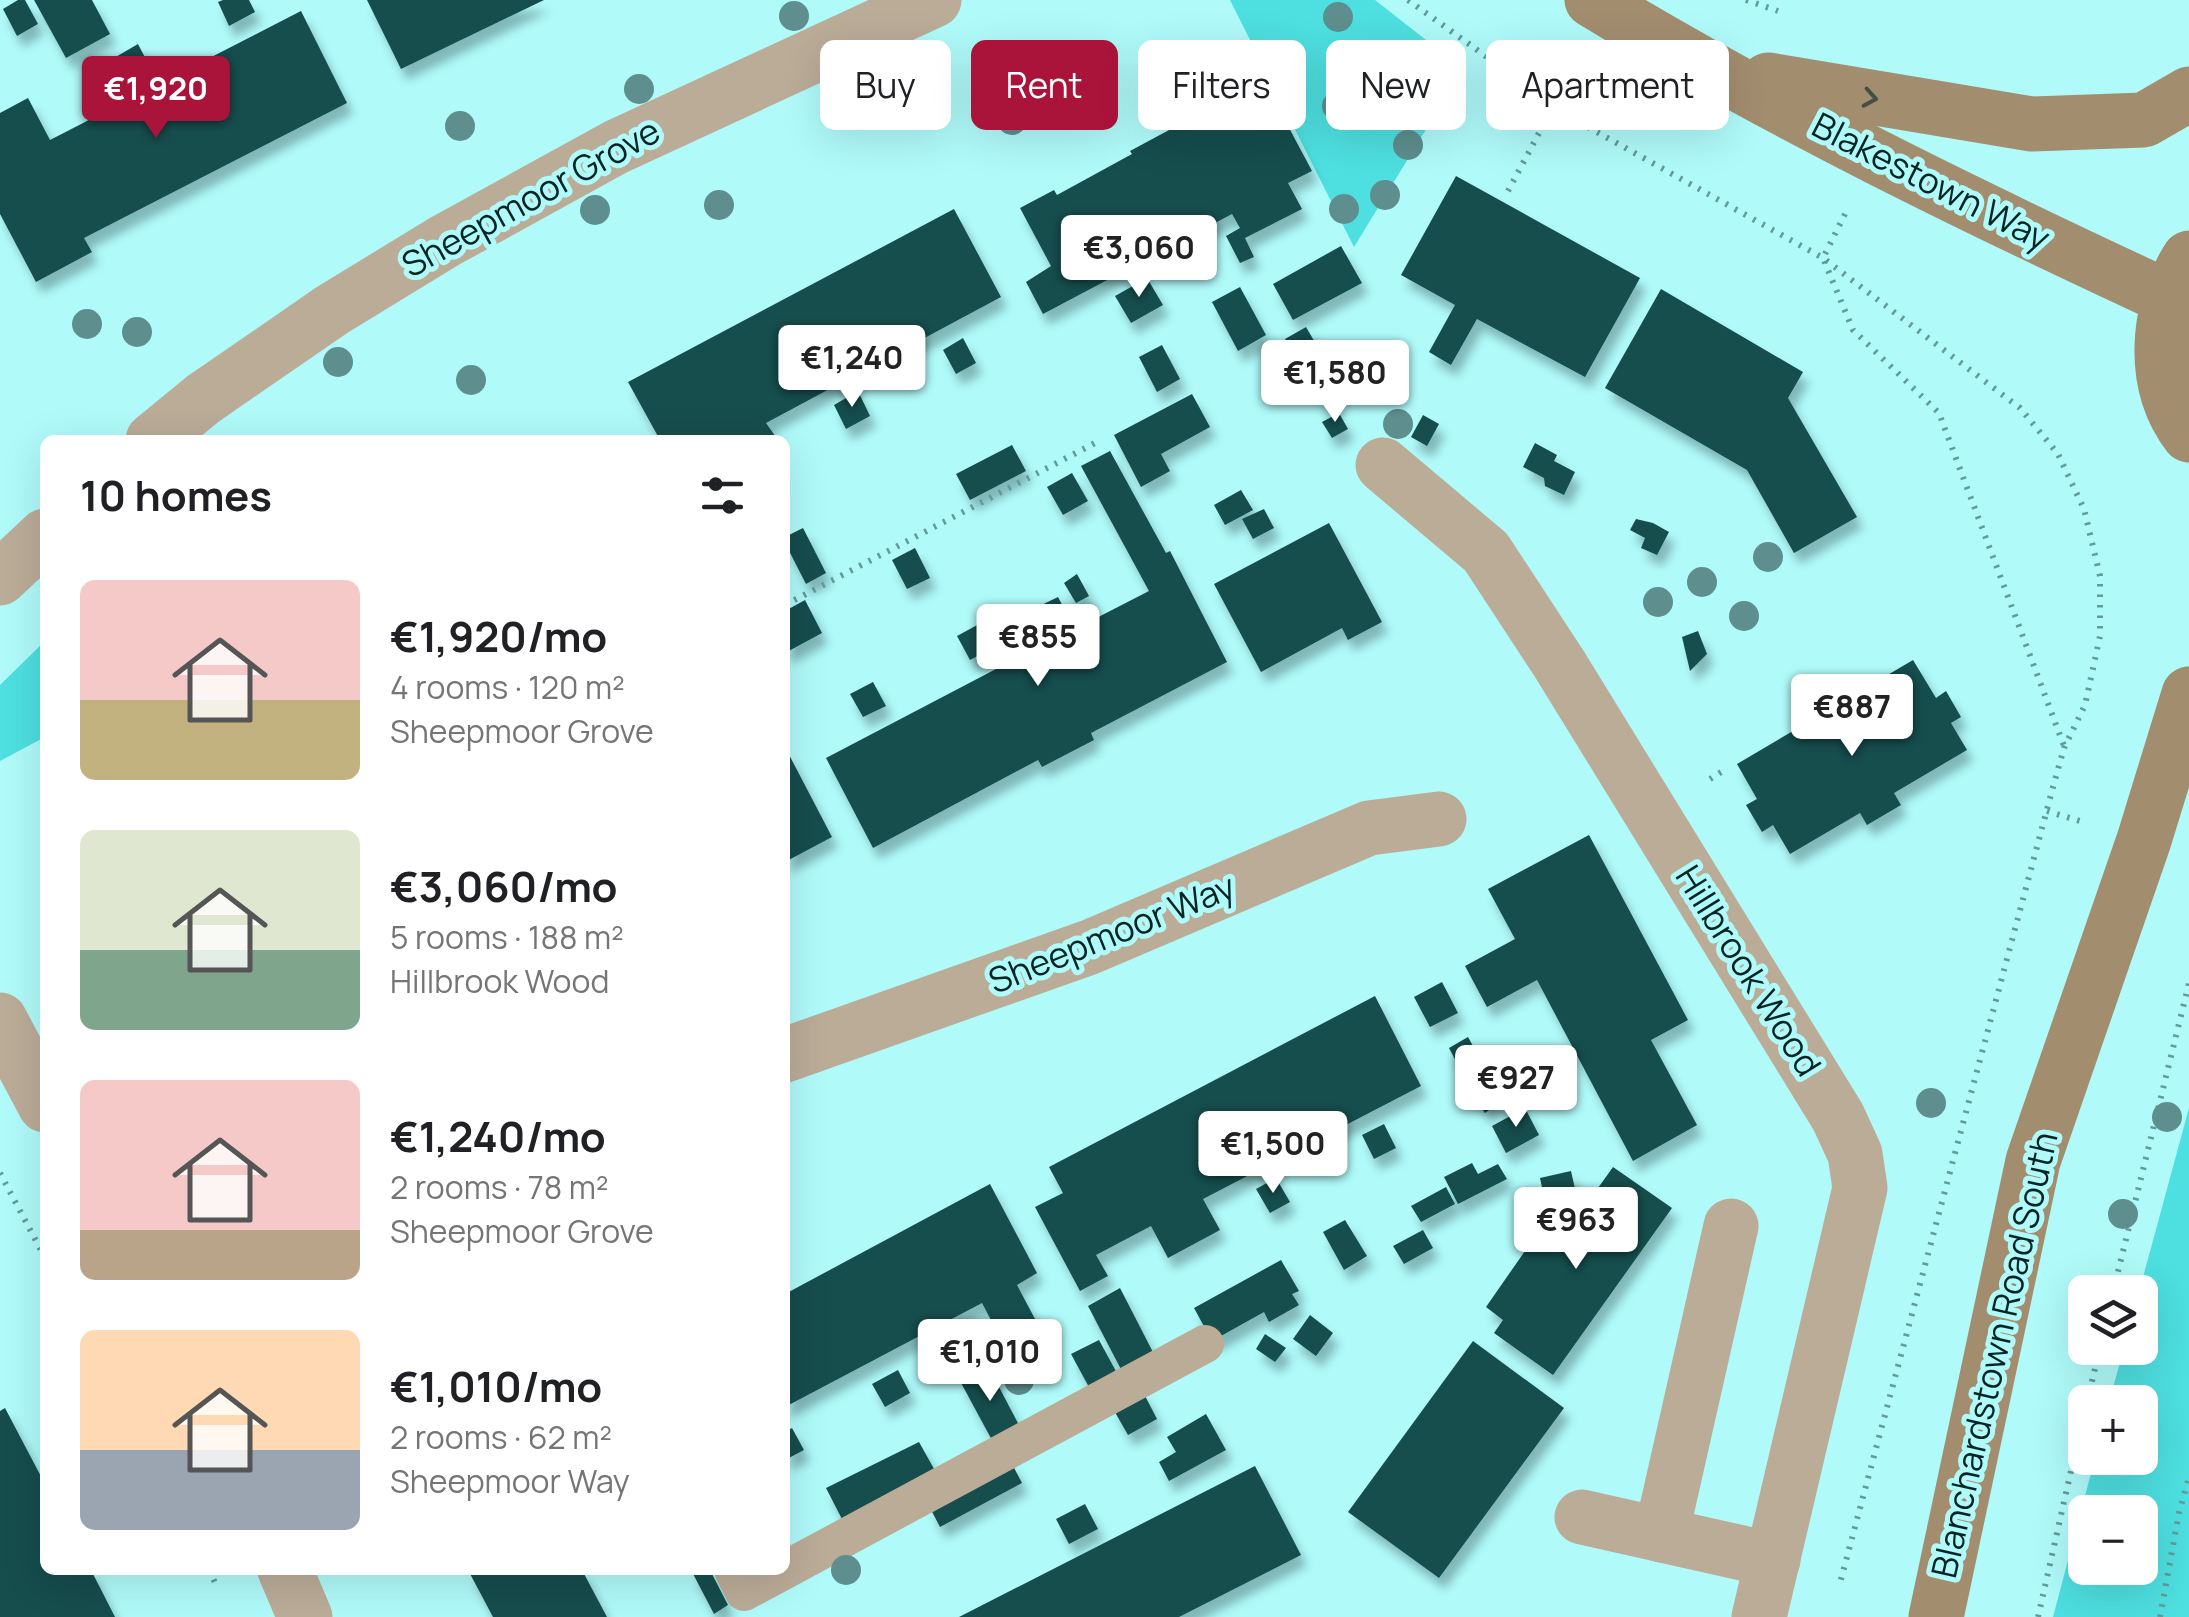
<!DOCTYPE html>
<html lang="en">
<head>
<meta charset="utf-8">
<style>
	:root { --surface:#fff; --page:#f2f2f2; --text:#202124; --muted:#757577; --accent:#aa143a }
	body { margin:0; font-family:Manrope,sans-serif; background:var(--page); color:var(--text); height:100vh; display:flex; flex-direction:column; font-size:38px; white-space:nowrap }
	* { box-sizing:border-box; margin:0 }
	p { font-size:32px; color:var(--muted) }
	.icon { flex:none; width:55px; height:55px; fill:none; stroke:currentColor; stroke-width:2; stroke-linecap:round; stroke-linejoin:round }
	.map { position:relative; flex:1; overflow:hidden }
	.details { position:absolute; left:40px; top:435px; width:750px; height:1140px; display:flex; flex-direction:column; background:var(--surface); border-radius:15px; box-shadow:0 10px 40px #0002 }
	.details>* { flex:none }
	.hud { position:absolute; left:820px; top:40px; width:950px; height:90px; display:flex; gap:20px }
	.tools { position:absolute; left:2068px; top:1275px; display:grid; gap:20px }
	.tools a { display:grid; place-items:center; width:90px; height:90px; border-radius:15px; background:var(--surface); box-shadow:0 10px 40px #0002; font-size:50px }
	.price { position:absolute; translate:-50% -85px; padding:0 22px; border-radius:10px; background:#fff; color:#222; font-size:32px; line-height:65px; filter:drop-shadow(0 2px 5px #0008) }
	.price::after { content:''; position:absolute; left:50%; top:60px; width:30px; height:22px; margin-left:-15px; background:inherit; clip-path:polygon(0 0,100% 0,50% 100%) }
	.price.on { background:var(--accent); color:#fff }
	ul { padding:0; list-style:none }
	li { display:flex; align-items:center; gap:30px; height:250px; padding:0 40px }
	li span { display:grid; place-items:center; flex:none; width:280px; height:200px; border-radius:15px; color:#555 }
	li>.icon { margin-inline-start:auto }
	span .icon { width:120px; height:120px; fill:#fffc; stroke-width:1 }
	li b { font-size:42px }
	h2 { display:flex; justify-content:space-between; align-items:center; height:120px; padding:0 40px; font-size:42px }
	.pill { padding:0 35px; border-radius:15px; background:var(--surface); box-shadow:0 10px 40px #0002; font-size:35px; line-height:90px }
	.pill.on { background:var(--accent); color:#fff }
	.map>svg:first-child { display:block }
	.green { fill:#4edfe0; fill-rule:evenodd }
	.building { fill:#134e4e; filter:url(#shadow) }
	.lines { fill:none; stroke-linecap:round; stroke-linejoin:round }
	.path { stroke:#639a9a; stroke-width:6; stroke-dasharray:2.5 8; stroke-linecap:butt }
	.lane { stroke:#bbac98; stroke-width:38 }
	.street { stroke:#bbac98; stroke-width:55 }
	.secondary { stroke:#a38d6f; stroke-width:55 }
	.tree { fill:#5e8e8e }
	.oneway { stroke:#444f43 }
	.labels { text-anchor:middle; stroke-width:10; stroke-linejoin:round; paint-order:stroke }
	.street-label { font-size:35px; fill:#052525; stroke:#b0fafa }
</style>
</head>
<body>
<div class="map">
<svg width="2189" height="1617" viewBox="0 0 2189 1617">
	<defs>
		<filter id="shadow"><feDropShadow dx="6" dy="11" stdDeviation="5" flood-color="#0004"/></filter>
	</defs>
	<rect width="100%" height="100%" fill="#b0fafa"/>
	<g class="green">
		<polygon points="1230,0 1375,0 1463,69 1354,247"/>
		<polygon points="45,641 45,737 0,761 0,685"/>
		<path d="M2189 1108V1617H2053L2095 1458H2140V1402H2109L2124 1348H2140L2139 1292ZM2085 1512H2140V1568H2085Z"/>
	</g>
	<g class="building">
		<polygon points="18,0 25,0 38,24 17,36 3,9"/>
		<polygon points="34,0 92,0 110,34 66,58"/>
		<polygon points="223,0 249,0 255,12 229,26 218,2"/>
		<polygon points="367,0 544,0 401,69"/>
		<polygon points="301,11 347,103 84,238 92,252 36,282 0,214 0,113 28,98 50,140"/>
		<polygon points="138,44 151,69 127,83 114,58"/>
		<polygon points="1236,84 1249,108 1272,96 1312,171 1288,183 1302,209 1245,238 1254,257 1240,263 1226,236 1240,228 1232,214 1043,314 1026,282 1051,266 1020,208 1054,190 1057,195 1132,154 1130,151 1184,122 1180,114"/>
		<polygon points="1456,176 1640,278 1585,377 1477,319 1451,365 1429,352 1455,305 1401,275"/>
		<polygon points="954,209 1001,297 766,423 778,440 660,440 628,382"/>
		<polygon points="1341,246 1362,283 1293,320 1273,284"/>
		<polygon points="1147,278 1163,305 1131,323 1115,296"/>
		<polygon points="1240,287 1266,335 1238,351 1212,302"/>
		<polygon points="1661,289 1803,372 1788,398 1857,517 1794,553 1747,470 1605,388"/>
		<polygon points="1306,327 1334,375 1313,388 1285,339"/>
		<polygon points="963,338 976,363 956,374 943,350"/>
		<polygon points="1162,345 1180,379 1157,392 1139,357"/>
		<polygon points="858,391 870,416 846,429 834,405"/>
		<polygon points="1192,394 1210,427 1161,454 1170,471 1141,487 1114,435"/>
		<polygon points="1339,413 1348,429 1332,438 1322,422"/>
		<polygon points="1423,415 1439,424 1427,446 1411,437"/>
		<polygon points="1535,443 1557,455 1554,461 1575,472 1564,495 1545,486 1544,478 1523,467"/>
		<polygon points="1012,445 1026,471 970,500 956,474"/>
		<polygon points="1110,451 1166,553 1170,551 1227,662 1091,733 1094,740 1042,767 1038,760 873,848 826,758 1044,644 1027,612 1058,597 1075,629 1149,591 1081,466"/>
		<polygon points="1072,473 1088,501 1063,515 1047,487"/>
		<polygon points="1241,490 1253,510 1225,525 1214,505"/>
		<polygon points="1264,509 1274,528 1253,539 1242,519"/>
		<polygon points="1636,519 1653,523 1669,532 1657,555 1641,548 1645,538 1630,530"/>
		<polygon points="1329,523 1382,622 1348,640 1342,628 1261,672 1214,584"/>
		<polygon points="803,528 826,573 806,584 785,543 785,537"/>
		<polygon points="915,548 930,578 907,589 892,560"/>
		<polygon points="1077,574 1089,596 1076,603 1064,583"/>
		<polygon points="805,600 822,633 785,653 785,611"/>
		<polygon points="981,623 994,647 970,660 957,636"/>
		<polygon points="1698,631 1707,654 1690,671 1682,637"/>
		<polygon points="1913,660 1936,698 1946,691 1961,717 1951,723 1967,750 1894,793 1901,805 1867,825 1860,813 1790,854 1773,825 1762,832 1746,805 1757,799 1737,764"/>
		<polygon points="873,682 886,706 863,717 850,694"/>
		<polygon points="785,747 832,837 785,862"/>
		<polygon points="1589,835 1688,1020 1651,1040 1697,1125 1633,1161 1537,980 1487,1007 1465,966 1515,939 1488,889"/>
		<polygon points="1442,982 1458,1013 1430,1027 1414,997"/>
		<polygon points="1375,996 1421,1086 1203,1199 1220,1230 1168,1258 1151,1226 1096,1255 1108,1276 1080,1291 1035,1207 1063,1193 1049,1167"/>
		<polygon points="1468,1037 1478,1055 1459,1067 1449,1048"/>
		<polygon points="1486,1077 1502,1101 1485,1113 1468,1089"/>
		<polygon points="1525,1108 1539,1135 1506,1153 1492,1126"/>
		<polygon points="1384,1124 1396,1148 1374,1159 1362,1135"/>
		<polygon points="1472,1163 1478,1174 1498,1164 1507,1179 1458,1204 1444,1177"/>
		<polygon points="1613,1167 1672,1208 1553,1375 1494,1333 1503,1320 1486,1307 1534,1238 1553,1251"/>
		<polygon points="1571,1171 1576,1193 1545,1201 1540,1178"/>
		<polygon points="1276,1178 1290,1202 1270,1213 1256,1189"/>
		<polygon points="990,1184 1037,1273 1017,1285 1035,1319 1034,1337 1017,1346 1001,1339 982,1303 785,1407 785,1294"/>
		<polygon points="1446,1187 1455,1204 1421,1222 1411,1206"/>
		<polygon points="1345,1220 1367,1256 1344,1270 1323,1232"/>
		<polygon points="1423,1230 1433,1248 1404,1264 1393,1246"/>
		<polygon points="1281,1260 1299,1291 1292,1294 1299,1305 1269,1322 1264,1312 1212,1341 1194,1308"/>
		<polygon points="1120,1288 1157,1360 1125,1377 1088,1306"/>
		<polygon points="1310,1315 1333,1333 1316,1356 1293,1339"/>
		<polygon points="1265,1334 1286,1348 1275,1362 1256,1349"/>
		<polygon points="1099,1340 1118,1375 1090,1389 1071,1354"/>
		<polygon points="1473,1341 1564,1408 1439,1578 1348,1512"/>
		<polygon points="988,1366 1020,1427 993,1442 960,1381"/>
		<polygon points="898,1370 910,1393 885,1407 872,1384"/>
		<polygon points="1142,1390 1157,1419 1128,1435 1112,1407"/>
		<polygon points="5,1408 45,1484 45,1570 91,1570 115,1617 0,1617 0,1411"/>
		<polygon points="1206,1414 1226,1450 1169,1481 1159,1462 1176,1452 1167,1437"/>
		<polygon points="792,1428 804,1450 785,1460 785,1432"/>
		<polygon points="919,1442 938,1476 845,1525 826,1488"/>
		<polygon points="1011,1462 1022,1483 940,1527 929,1506"/>
		<polygon points="1255,1466 1301,1555 1179,1617 959,1617"/>
		<polygon points="1085,1504 1098,1529 1069,1544 1056,1519"/>
		<polygon points="468,1570 582,1570 607,1617 493,1617"/>
		<polygon points="691,1570 710,1570 728,1605 714,1614"/>
	</g>
	<g class="lines">
		<g class="path">
			<polyline points="1408,0 1570,117 1823,258 2020,408 2058,454 2084,509 2100,576 2100,636 2085,705 2064,748 2053,787 1840,1583"/>
			<polyline points="1746,0 1778,11"/>
			<polyline points="1508,191 1554,105"/>
			<polyline points="1845,214 1823,258 1853,330 1939,413 2064,746"/>
			<polyline points="785,605 1095,443"/>
			<polyline points="1710,779 1726,769"/>
			<polyline points="2047,811 2083,822"/>
			<polyline points="0,1173 45,1258"/>
			<polyline points="2113,1292 2189,983"/>
			<polyline points="2087,1402 2100,1348"/>
			<polyline points="209,1570 217,1587"/>
			<polyline points="2038,1617 2085,1409"/>
			<polyline points="2160,1617 2179,1513 2189,1477"/>
		</g>
		<polyline class="lane" points="733,1570 744,1592 1205,1344"/>
		<g class="street">
			<polyline points="153,440 203,399 332,310 445,241 616,147 934,0"/>
			<polyline points="1383,465 1486,552 1560,665 1838,1117 1855,1154 1860,1188 1759,1617"/>
			<polyline points="0,578 45,536"/>
			<polyline points="0,1020 45,1105"/>
			<polyline points="785,1055 1090,947 1369,828 1439,819"/>
			<polyline points="1582,1517 1773,1560"/>
			<polyline points="1661,1535 1731,1226"/>
			<polyline points="285,1570 305,1617"/>
		</g>
		<g class="secondary">
			<path d="M1592 0C1777 112 1973 207 2169 298"/>
			<polyline points="1768,80 2032,124 2144,120 2189,94"/>
			<path d="M2189 258C2156 310 2150 384 2189 435"/>
			<polyline points="1936,1617 2033,1161 2144,840 2189,694"/>
		</g>
	</g>
	<g class="tree">
		<circle cx="794" cy="16" r="15"/>
		<circle cx="1338" cy="17" r="15"/>
		<circle cx="639" cy="89" r="15"/>
		<circle cx="1337" cy="106" r="15"/>
		<circle cx="1012" cy="120" r="15"/>
		<circle cx="460" cy="126" r="15"/>
		<circle cx="1408" cy="145" r="15"/>
		<circle cx="1385" cy="195" r="15"/>
		<circle cx="719" cy="205" r="15"/>
		<circle cx="1344" cy="209" r="15"/>
		<circle cx="595" cy="210" r="15"/>
		<circle cx="87" cy="324" r="15"/>
		<circle cx="137" cy="332" r="15"/>
		<circle cx="338" cy="362" r="15"/>
		<circle cx="471" cy="380" r="15"/>
		<circle cx="1398" cy="424" r="15"/>
		<circle cx="1768" cy="557" r="15"/>
		<circle cx="1702" cy="582" r="15"/>
		<circle cx="1658" cy="602" r="15"/>
		<circle cx="1744" cy="616" r="15"/>
		<circle cx="1523" cy="1067" r="15"/>
		<circle cx="1931" cy="1103" r="15"/>
		<circle cx="2167" cy="1117" r="15"/>
		<circle cx="2123" cy="1214" r="15"/>
		<circle cx="1019" cy="1380" r="15"/>
		<circle cx="846" cy="1570" r="15"/>
	</g>
	<defs><path id="oneway-chevron" d="M-2-3.5L2.5 0L-2 3.5" fill="none" stroke-width="1.6" stroke-linecap="round" stroke-linejoin="round" transform="scale(2.5)"/></defs>
	<use class="oneway" href="#oneway-chevron" transform="translate(1870 98) rotate(10)"/>
	<g class="labels">
		<g class="street-label">
			<text transform="translate(1931 182) rotate(27)" y="12">Blakestown Way</text>
			<text transform="translate(531 198) rotate(-29)" y="12">Sheepmoor Grove</text>
			<text transform="translate(1112 934) rotate(-22)" y="12">Sheepmoor Way</text>
			<text transform="translate(1748 971) rotate(58)" y="12">Hillbrook Wood</text>
			<text transform="translate(1995 1355) rotate(-77)" y="12">Blanchardstown Road South</text>
		</g>
	</g>
</svg>
<div class="tools">
<a><svg class="icon" aria-label="layers" viewBox="0 0 24 24"><path d="M12 4l9 5-9 5-9-5zM3 14l9 5 9-5"/></svg></a>
<a>+</a>
<a>−</a>
</div>
<b class="price on" style="left:156px;top:141px">€1,920</b>
<b class="price" style="left:1139px;top:300px">€3,060</b>
<b class="price" style="left:852px;top:410px">€1,240</b>
<b class="price" style="left:1335px;top:425px">€1,580</b>
<b class="price" style="left:1038px;top:689px">€855</b>
<b class="price" style="left:1852px;top:759px">€887</b>
<b class="price" style="left:1516px;top:1130px">€927</b>
<b class="price" style="left:1273px;top:1196px">€1,500</b>
<b class="price" style="left:1576px;top:1272px">€963</b>
<b class="price" style="left:990px;top:1404px">€1,010</b>
<div class="hud">
<a class="pill">Buy</a>
<a class="pill on">Rent</a>
<a class="pill">Filters</a>
<a class="pill">New</a>
<a class="pill">Apartment</a>
</div>
<section class="details">
<h2>10 homes<svg class="icon" aria-label="filters" viewBox="0 0 24 24"><path d="M4 7h16M4 17h16"/><circle cx="9" cy="7" r="2"/><circle cx="15" cy="17" r="2"/></svg></h2>
<ul>
<li><span style="background:linear-gradient(#f6c9c9 60%,#c2b280 0)"><svg class="icon" aria-label="home" viewBox="0 0 24 24"><path d="M3 11l9-7 9 7M6 9v11h12V9"/></svg></span><div><b>€1,920/mo</b><p>4 rooms · 120 m²</p><p>Sheepmoor Grove</p></div></li>
<li><span style="background:linear-gradient(#dfe7d0 60%,#7fa58c 0)"><svg class="icon" aria-label="home" viewBox="0 0 24 24"><path d="M3 11l9-7 9 7M6 9v11h12V9"/></svg></span><div><b>€3,060/mo</b><p>5 rooms · 188 m²</p><p>Hillbrook Wood</p></div></li>
<li><span style="background:linear-gradient(#f6c9c9 75%,#b9a48a 0)"><svg class="icon" aria-label="home" viewBox="0 0 24 24"><path d="M3 11l9-7 9 7M6 9v11h12V9"/></svg></span><div><b>€1,240/mo</b><p>2 rooms · 78 m²</p><p>Sheepmoor Grove</p></div></li>
<li><span style="background:linear-gradient(#ffd9b3 60%,#9aa5b1 0)"><svg class="icon" aria-label="home" viewBox="0 0 24 24"><path d="M3 11l9-7 9 7M6 9v11h12V9"/></svg></span><div><b>€1,010/mo</b><p>2 rooms · 62 m²</p><p>Sheepmoor Way</p></div></li>
</ul>
</section>
</div>
</body>
</html>
